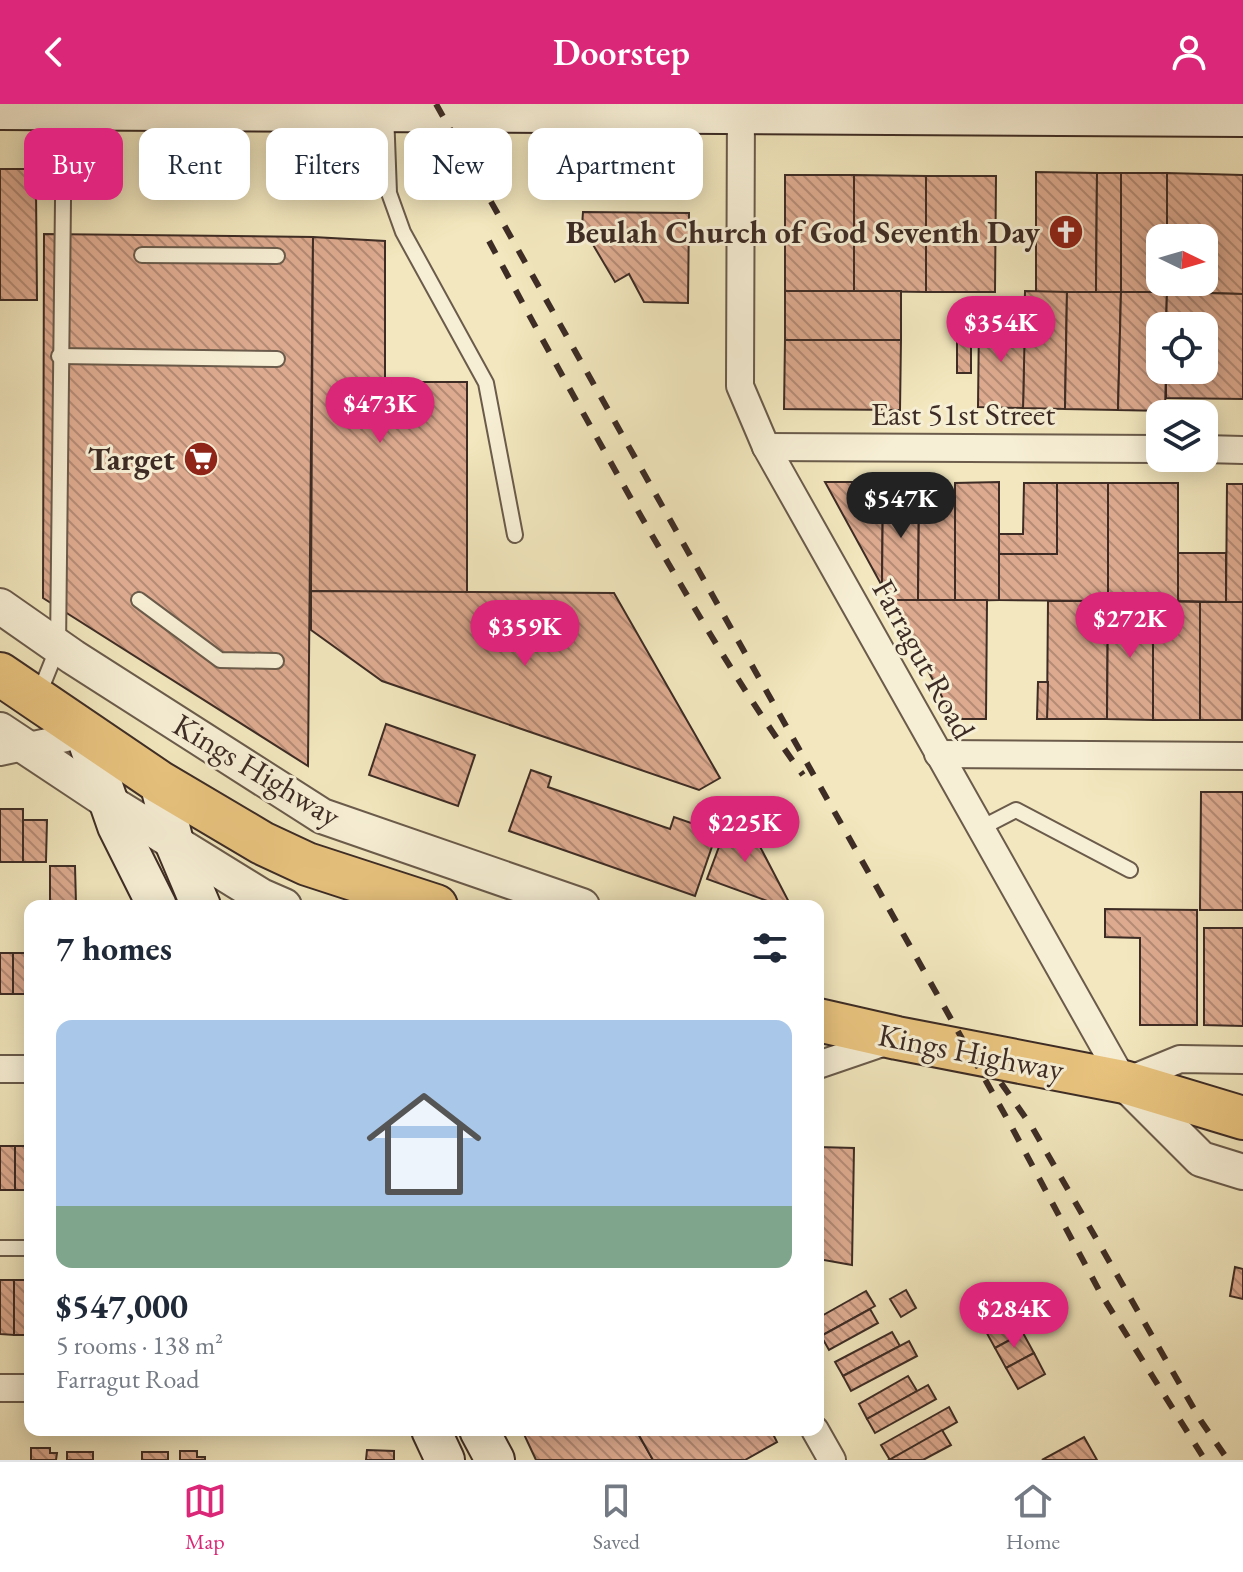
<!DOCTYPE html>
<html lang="en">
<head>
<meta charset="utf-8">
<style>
	:root { --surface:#fff; --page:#f2f2f3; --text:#1f2937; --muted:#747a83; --line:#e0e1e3; --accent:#db2777 }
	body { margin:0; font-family:"EB Garamond",serif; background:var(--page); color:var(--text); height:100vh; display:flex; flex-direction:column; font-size:30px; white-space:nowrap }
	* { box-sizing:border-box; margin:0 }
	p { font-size:26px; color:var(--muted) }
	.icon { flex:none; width:44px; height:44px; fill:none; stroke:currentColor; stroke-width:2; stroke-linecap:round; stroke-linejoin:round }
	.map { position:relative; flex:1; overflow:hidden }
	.side { position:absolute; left:24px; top:796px; width:800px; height:536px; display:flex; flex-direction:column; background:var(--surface); border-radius:16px; box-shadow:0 4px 20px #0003 }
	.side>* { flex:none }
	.hud { position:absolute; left:24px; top:24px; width:800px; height:72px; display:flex; gap:16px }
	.needle { width:52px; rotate:95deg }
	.fabs { position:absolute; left:1146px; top:120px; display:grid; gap:16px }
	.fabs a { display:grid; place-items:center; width:72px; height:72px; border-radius:16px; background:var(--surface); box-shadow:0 4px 20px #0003; font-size:40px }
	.price { position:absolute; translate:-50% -68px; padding:0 18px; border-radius:28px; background:var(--accent); color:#fff; font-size:26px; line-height:52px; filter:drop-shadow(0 2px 4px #0008) }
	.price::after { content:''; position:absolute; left:50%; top:48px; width:24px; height:18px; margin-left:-12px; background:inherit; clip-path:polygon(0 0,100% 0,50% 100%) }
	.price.current { background:#222; color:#fff }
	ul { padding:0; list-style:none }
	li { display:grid; align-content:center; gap:16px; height:424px; padding:0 32px }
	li+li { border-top:2px solid var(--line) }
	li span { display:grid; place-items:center; height:248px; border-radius:16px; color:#555 }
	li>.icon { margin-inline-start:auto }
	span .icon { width:144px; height:144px; fill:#fffc; stroke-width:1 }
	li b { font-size:34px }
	h2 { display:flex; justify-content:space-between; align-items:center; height:96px; padding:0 32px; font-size:34px }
	.chip { padding:0 28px; border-radius:16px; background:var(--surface); box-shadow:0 4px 20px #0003; font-size:28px; line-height:72px }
	.chip.current { background:var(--accent); color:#fff }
	header { display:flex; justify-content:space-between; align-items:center; height:104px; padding:0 32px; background:var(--accent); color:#fff; font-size:36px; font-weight:600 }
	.dock { display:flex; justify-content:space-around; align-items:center; height:112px; border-top:2px solid var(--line); background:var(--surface); font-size:22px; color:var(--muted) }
	.dock a { display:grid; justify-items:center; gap:4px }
	.dock .current { color:var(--accent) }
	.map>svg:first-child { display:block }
	.building { fill:url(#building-back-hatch); stroke:#3d2c25; stroke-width:2 }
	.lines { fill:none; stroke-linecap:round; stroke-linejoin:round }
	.service-casing { stroke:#6a5b4b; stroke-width:18 }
	.minor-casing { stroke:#6a5b4b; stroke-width:30 }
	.tertiary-casing { stroke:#6a5b4b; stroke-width:38 }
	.secondary-casing { stroke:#3d2c25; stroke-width:42 }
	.primary-casing { stroke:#3d2c25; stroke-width:46 }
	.service { stroke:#f7efd5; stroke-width:14 }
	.minor { stroke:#f7efd5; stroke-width:26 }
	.tertiary { stroke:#f7efd5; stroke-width:34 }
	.secondary { stroke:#f7efd5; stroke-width:38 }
	.primary { stroke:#e9c47f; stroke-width:42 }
	.rail { stroke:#3d2c25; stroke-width:6; stroke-dasharray:14 14; stroke-linecap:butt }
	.labels { text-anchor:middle; stroke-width:6; stroke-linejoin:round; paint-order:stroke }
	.poi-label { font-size:32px; font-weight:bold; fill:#3d2c25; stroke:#f7efd5; text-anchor:end }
	.street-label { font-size:32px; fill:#3d2c25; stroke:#f7efd5 }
</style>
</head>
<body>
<header><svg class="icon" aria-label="back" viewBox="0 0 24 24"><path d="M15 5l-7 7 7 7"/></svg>Doorstep<svg class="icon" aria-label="person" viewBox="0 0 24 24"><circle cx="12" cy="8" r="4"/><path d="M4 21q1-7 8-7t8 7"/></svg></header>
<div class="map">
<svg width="1243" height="1356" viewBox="0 0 1243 1356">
	<defs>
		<pattern id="building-back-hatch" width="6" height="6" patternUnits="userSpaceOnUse" patternTransform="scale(2)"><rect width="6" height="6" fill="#ddaa8f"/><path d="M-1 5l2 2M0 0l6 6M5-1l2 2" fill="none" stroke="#b48b75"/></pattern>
	</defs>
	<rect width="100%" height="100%" fill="#f2e7be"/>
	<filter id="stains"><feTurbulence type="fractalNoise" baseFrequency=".0025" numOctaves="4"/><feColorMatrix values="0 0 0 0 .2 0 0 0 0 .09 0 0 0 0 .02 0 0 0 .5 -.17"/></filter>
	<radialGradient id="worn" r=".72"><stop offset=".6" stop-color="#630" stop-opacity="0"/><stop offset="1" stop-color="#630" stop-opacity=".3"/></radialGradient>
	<g class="building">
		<polygon points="0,65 36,65 37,69 48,70 48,85 36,85 37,196 0,196"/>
		<polygon points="1036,68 1097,69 1096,188 1036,188"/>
		<polygon points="1097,69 1121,69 1121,188 1096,188"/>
		<polygon points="1121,69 1167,69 1167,134 1160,134 1160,178 1167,178 1167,188 1121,188"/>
		<polygon points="1167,69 1243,71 1243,190 1167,188 1167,178 1204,178 1204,134 1167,134"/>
		<rect x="785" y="71" width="69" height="116"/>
		<polygon points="854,71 926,72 926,188 854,187"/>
		<polygon points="926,72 996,72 995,188 926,188"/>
		<polygon points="583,108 689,109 688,199 644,198 629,170 615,178 582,122"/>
		<polygon points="44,130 313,133 308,662 43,494"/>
		<polygon points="313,133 385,137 385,278 467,278 467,489 311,487"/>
		<rect x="785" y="187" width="116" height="49"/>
		<polygon points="1025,187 1067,188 1065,305 1023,304"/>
		<polygon points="1067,188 1121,188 1118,306 1065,305"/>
		<polygon points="1121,188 1167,188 1166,222 1160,222 1160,266 1166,266 1165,307 1118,306"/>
		<polygon points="1167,188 1243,190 1243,295 1166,294 1166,266 1204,266 1204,222 1166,222"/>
		<polygon points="979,217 1025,217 1023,304 978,303"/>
		<rect x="957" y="229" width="14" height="40"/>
		<polygon points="785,236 901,236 900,306 784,305"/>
		<polygon points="825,378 883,378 882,482"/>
		<polygon points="883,378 919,378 918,496 890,496 882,482"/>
		<polygon points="999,378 999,496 955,497 955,379"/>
		<polygon points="1024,379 1057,379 1057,450 999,450 999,430 1023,430"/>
		<polygon points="1057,379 1108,379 1108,497 999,496 999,450 1057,450"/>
		<rect x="1108" y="379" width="70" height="118"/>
		<polygon points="1227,380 1243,380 1243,498 1226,498"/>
		<polygon points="919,396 955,396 955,497 918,496"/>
		<polygon points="1178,449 1226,449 1226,498 1178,497"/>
		<polygon points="311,487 614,489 720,674 699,686 382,577 311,526"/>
		<polygon points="890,496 987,496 986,615 954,615"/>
		<polygon points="1048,497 1108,497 1107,615 1047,615"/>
		<polygon points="1108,497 1153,497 1153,616 1107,615"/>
		<polygon points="1153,497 1200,498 1200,616 1153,616"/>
		<polygon points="1200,498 1243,498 1242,616 1200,616"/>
		<polygon points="1038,578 1048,578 1047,615 1037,615"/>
		<polygon points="386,620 475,651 458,702 369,671"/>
		<polygon points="531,666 551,673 548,683 670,725 674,713 717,728 695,792 509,727"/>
		<polygon points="1201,688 1243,688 1243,806 1200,806"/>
		<rect x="0" y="705" width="23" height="53"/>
		<polygon points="732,708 744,712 791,802 781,802 707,775"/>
		<polygon points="23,716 47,716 46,758 23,758"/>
		<polygon points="50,762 75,762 76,800 50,800"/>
		<polygon points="1105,805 1197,806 1197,921 1140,921 1140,834 1105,833"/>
		<polygon points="1204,824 1243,824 1243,922 1204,921"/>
		<rect x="0" y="849" width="13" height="41"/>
		<rect x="13" y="849" width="17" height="41"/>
		<rect x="0" y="1042" width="15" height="44"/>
		<rect x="15" y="1042" width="15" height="44"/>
		<polygon points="818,1043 854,1044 852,1161 818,1155"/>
		<polygon points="1235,1163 1243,1165 1243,1195 1230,1192"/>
		<polygon points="0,1176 14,1176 14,1231 0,1230"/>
		<rect x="14" y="1176" width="16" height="55"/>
		<polygon points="906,1186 916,1204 901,1213 890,1195"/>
		<polygon points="866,1187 875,1202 821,1232 818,1227 818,1214"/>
		<polygon points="998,1200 1005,1212 987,1222 980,1210"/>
		<polygon points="870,1205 878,1219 829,1246 821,1232"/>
		<polygon points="1012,1208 1023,1229 995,1244 984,1224"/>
		<polygon points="892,1228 900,1242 843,1272 835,1258"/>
		<polygon points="1023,1229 1034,1249 1006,1264 995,1244"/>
		<polygon points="909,1237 917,1252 851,1287 843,1272"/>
		<polygon points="1034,1249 1045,1270 1018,1285 1006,1264"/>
		<polygon points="908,1272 917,1287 867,1315 859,1300"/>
		<polygon points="928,1281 936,1295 875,1329 867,1315"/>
		<polygon points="949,1303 957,1318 890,1356 881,1341"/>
		<polygon points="522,1326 636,1326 653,1356 536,1356"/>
		<polygon points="636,1326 771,1326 777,1338 745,1356 653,1356"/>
		<polygon points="942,1326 951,1341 923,1356 889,1356"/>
		<polygon points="1084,1333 1097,1356 1042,1356"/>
		<polygon points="31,1344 50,1344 50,1349 57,1349 56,1356 31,1356"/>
		<polygon points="367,1346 394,1347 394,1356 366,1356"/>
		<polygon points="180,1347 197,1347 197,1353 205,1353 205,1356 180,1356"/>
		<rect x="67" y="1348" width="26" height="8"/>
		<rect x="142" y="1348" width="26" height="8"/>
	</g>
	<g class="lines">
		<g class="service-casing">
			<g id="service">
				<polyline points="386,8 389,89 403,128 486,279 515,431"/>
				<polyline points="142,151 277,152"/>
				<polyline points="59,252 277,255"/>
				<polyline points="139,496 220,556 276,557"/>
				<polyline points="39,590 58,543 64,7"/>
				<polyline points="981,724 1016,706 1130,766"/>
				<polyline points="0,1144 30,1144"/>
			</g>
		</g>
		<g class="minor-casing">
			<g id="minor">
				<polyline points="741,0 740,282 766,343 1124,978 1180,955 1243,956"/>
				<polyline points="766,343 1160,345"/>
				<polyline points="1204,345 1243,346"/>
				<polyline points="0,648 85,630"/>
				<polyline points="938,650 1243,652"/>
				<polyline points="818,961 894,935"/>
				<polyline points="0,965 30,965"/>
				<polyline points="0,1284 30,1284"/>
				<polyline points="815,1326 832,1356"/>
			</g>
		</g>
		<g class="tertiary-casing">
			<g id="tertiary">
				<polyline points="0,502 73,553 322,712 582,802"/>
				<polyline points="0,626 107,697 261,792 284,802"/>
				<polyline points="1124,978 1201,1055 1243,1068"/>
			</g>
		</g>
		<g class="secondary-casing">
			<g id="secondary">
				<polyline points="0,6 1243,13"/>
				<polyline points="85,630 117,722 157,802"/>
				<polyline points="159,678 174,738 201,802"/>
				<polyline points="431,1326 445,1356"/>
				<polyline points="479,1326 495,1356"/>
			</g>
		</g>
		<g class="primary-casing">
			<g id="primary">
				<polyline points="0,570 159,678 262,739 307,760 436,802"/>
				<polyline points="818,916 897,934 1124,978 1243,1014"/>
			</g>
		</g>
		<use href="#service" class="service"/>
		<use href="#minor" class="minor"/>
		<use href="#tertiary" class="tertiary"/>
		<use href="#secondary" class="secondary"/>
		<use href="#primary" class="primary"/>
		<g class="rail">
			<polyline points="436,0 1009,1018 1101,1190 1205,1356"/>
			<path d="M489 137C539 230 590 322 642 414 693 502 743 589 803 671"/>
			<polyline points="985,956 1032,1023 1201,1317 1228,1356"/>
		</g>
	</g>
	<defs>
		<g id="church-disc" transform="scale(1.8)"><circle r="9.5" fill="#8f2418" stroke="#f7efd5"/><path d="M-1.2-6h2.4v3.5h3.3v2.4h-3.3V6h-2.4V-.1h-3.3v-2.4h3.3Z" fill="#fff"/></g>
		<g id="supermarket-disc" transform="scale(1.8)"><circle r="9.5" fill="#8f2418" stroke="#f7efd5"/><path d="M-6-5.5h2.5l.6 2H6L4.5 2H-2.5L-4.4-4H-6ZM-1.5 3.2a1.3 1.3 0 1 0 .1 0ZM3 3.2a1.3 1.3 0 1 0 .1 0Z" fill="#fff"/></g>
	</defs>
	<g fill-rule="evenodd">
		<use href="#church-disc" x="1066" y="128"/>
		<use href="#supermarket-disc" x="201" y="355"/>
	</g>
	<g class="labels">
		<g class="poi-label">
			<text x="1040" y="139">Beulah Church of God Seventh Day</text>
			<text x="175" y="366">Target</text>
		</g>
		<g class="street-label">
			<text x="963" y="321">East 51st Street</text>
			<text transform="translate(924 555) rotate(61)" y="11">Farragut Road</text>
			<text transform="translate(257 666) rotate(31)" y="11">Kings Highway</text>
			<text transform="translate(971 948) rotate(11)" y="11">Kings Highway</text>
		</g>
	</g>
	<rect width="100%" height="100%" filter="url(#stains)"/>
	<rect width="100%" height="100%" fill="url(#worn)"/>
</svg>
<div class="fabs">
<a><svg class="needle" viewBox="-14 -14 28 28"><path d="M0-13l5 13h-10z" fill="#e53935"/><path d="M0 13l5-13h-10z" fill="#747a83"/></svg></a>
<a><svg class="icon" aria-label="locate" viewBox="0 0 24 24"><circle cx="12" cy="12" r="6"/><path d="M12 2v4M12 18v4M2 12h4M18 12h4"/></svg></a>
<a><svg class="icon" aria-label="layers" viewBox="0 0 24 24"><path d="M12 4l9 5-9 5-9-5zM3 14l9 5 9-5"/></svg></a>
</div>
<b class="price" style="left:1001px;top:260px">$354K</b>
<b class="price" style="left:380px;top:341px">$473K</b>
<b class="price current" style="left:901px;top:436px">$547K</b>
<b class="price" style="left:1130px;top:556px">$272K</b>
<b class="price" style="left:525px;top:564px">$359K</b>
<b class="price" style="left:745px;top:760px">$225K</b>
<b class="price" style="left:1014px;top:1246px">$284K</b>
<div class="hud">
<a class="chip current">Buy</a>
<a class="chip">Rent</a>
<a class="chip">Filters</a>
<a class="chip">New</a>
<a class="chip">Apartment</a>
</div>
<section class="side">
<h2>7 homes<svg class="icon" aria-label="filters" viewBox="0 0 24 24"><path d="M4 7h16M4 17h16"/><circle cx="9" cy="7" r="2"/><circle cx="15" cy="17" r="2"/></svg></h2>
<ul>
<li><span style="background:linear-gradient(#a9c7e8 75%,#7fa58c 0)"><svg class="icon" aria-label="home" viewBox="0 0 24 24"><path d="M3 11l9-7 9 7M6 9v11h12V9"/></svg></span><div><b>$547,000</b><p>5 rooms · 138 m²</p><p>Farragut Road</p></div></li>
</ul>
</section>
</div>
<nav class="dock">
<a class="current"><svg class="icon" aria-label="map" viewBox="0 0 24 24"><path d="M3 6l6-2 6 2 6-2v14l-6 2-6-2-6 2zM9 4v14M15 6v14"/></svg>Map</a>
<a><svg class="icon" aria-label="saved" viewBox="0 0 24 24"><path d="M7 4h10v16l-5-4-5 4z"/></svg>Saved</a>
<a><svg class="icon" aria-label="home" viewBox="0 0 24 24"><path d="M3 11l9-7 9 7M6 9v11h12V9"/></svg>Home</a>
</nav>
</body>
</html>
